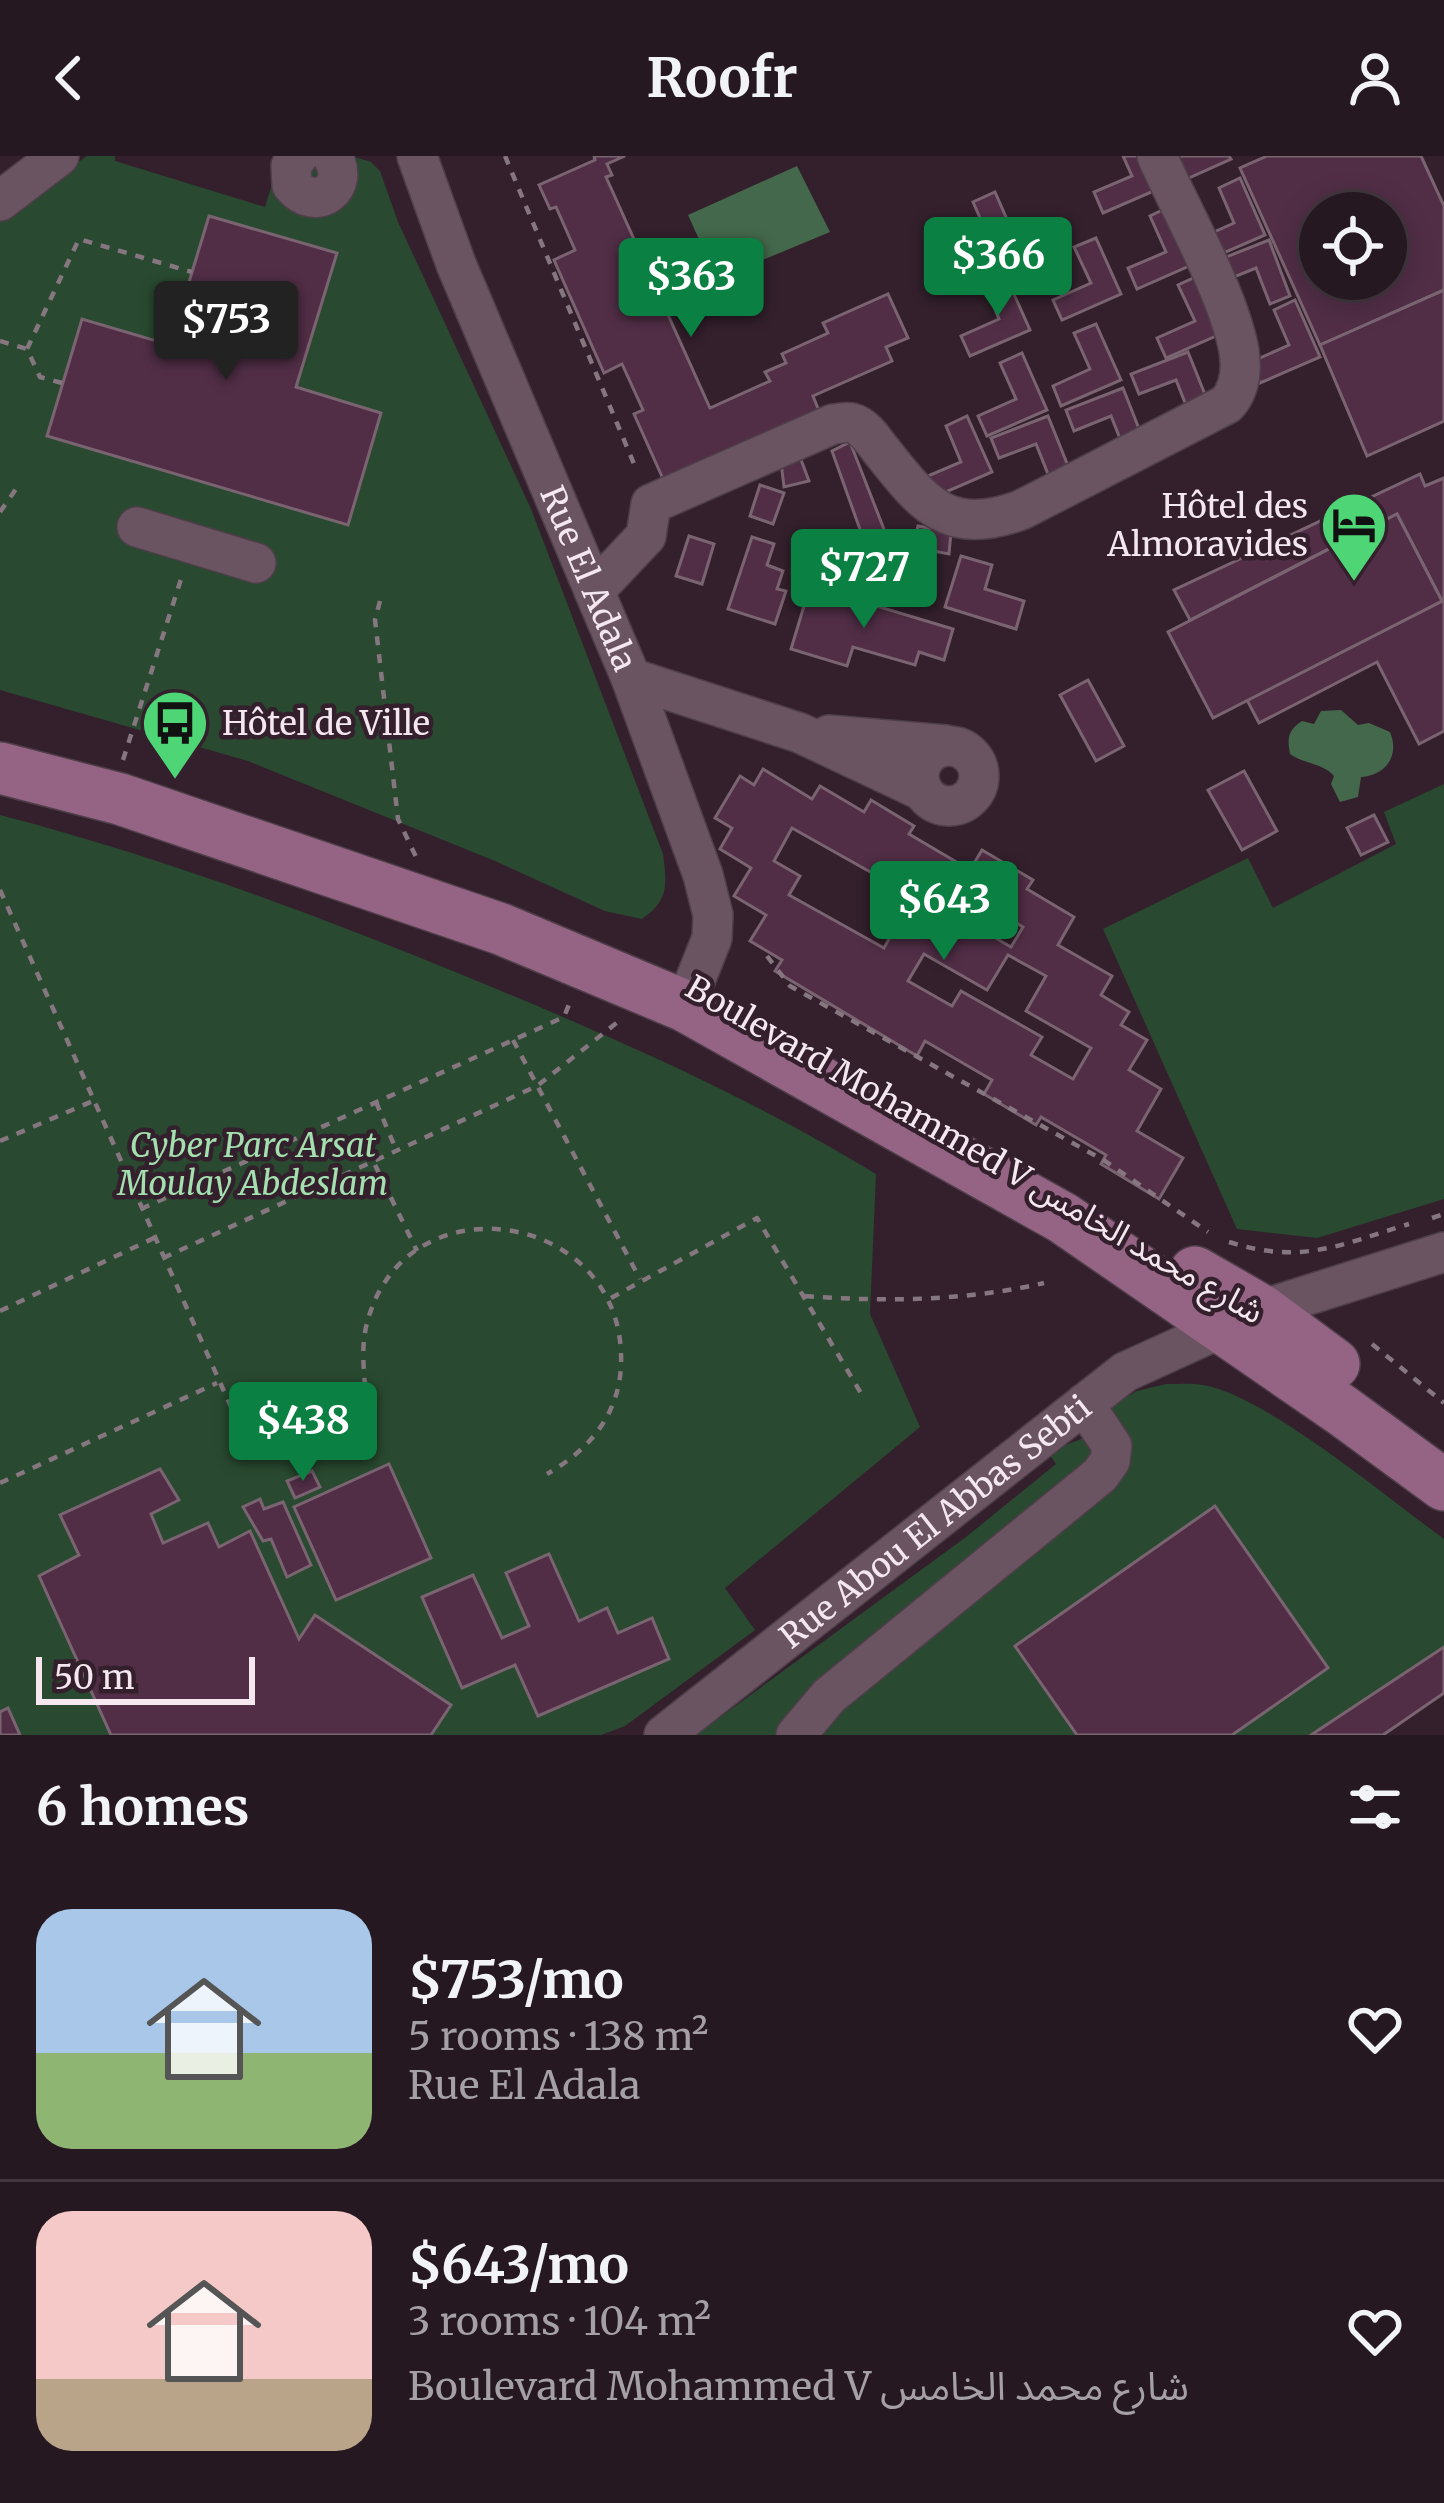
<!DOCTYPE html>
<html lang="en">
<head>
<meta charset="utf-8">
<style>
	:root { --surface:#261821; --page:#2e212a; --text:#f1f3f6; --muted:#a4a0a5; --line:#42373f; --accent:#0b8043 }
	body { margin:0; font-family:Merriweather,"Noto Sans Arabic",serif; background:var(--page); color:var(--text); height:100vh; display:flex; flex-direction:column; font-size:45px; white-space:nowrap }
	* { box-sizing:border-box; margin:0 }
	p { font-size:39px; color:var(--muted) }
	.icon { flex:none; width:66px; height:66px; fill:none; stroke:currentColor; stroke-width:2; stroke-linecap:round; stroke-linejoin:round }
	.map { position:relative; height:1579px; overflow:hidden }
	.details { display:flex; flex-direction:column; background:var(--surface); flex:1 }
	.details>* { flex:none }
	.tools { position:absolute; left:1299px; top:36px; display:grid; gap:24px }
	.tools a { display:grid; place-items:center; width:108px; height:108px; border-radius:50%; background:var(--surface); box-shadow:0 6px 30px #0003,0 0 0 3px var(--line); font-size:60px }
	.scale { position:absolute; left:36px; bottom:30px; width:219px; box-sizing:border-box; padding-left:12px; border:6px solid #f4e7ef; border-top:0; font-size:33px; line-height:42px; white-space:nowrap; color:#f4e7ef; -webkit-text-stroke:9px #33202c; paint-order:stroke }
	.price { position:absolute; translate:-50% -102px; padding:0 27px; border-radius:12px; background:var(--accent); color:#fff; font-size:39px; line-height:78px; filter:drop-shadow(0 3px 6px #0008) }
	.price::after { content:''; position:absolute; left:50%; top:72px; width:36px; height:27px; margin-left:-18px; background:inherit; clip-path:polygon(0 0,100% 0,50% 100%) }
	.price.current { background:#222; color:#fff }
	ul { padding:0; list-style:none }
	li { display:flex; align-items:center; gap:36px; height:300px; padding:0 36px }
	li+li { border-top:3px solid var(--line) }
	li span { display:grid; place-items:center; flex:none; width:336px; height:240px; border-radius:36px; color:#555 }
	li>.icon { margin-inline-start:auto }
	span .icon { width:144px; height:144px; fill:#fffc; stroke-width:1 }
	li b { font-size:51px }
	h2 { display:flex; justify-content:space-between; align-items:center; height:144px; padding:0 36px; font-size:51px }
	header { display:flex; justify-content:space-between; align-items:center; height:156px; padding:0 36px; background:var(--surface); font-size:54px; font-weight:700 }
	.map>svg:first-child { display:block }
	.green { fill:#294a30 }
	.water { fill:#44684b }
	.building { fill:#512e46; stroke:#7a6471; stroke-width:3; fill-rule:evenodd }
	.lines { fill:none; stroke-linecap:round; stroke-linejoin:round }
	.minor-casing { stroke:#4e3e49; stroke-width:42 }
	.major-casing { stroke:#4e3e49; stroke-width:54 }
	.path { stroke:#867680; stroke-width:4.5; stroke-dasharray:9 9; stroke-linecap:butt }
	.minor { stroke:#6a5462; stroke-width:39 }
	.major { stroke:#956484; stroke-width:51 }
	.labels { text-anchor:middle; stroke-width:9; stroke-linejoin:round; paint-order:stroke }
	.poi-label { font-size:33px; fill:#f4e7ef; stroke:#33202c; text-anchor:end }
	.street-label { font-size:33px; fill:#f4e7ef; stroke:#33202c }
	.park-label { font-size:33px; font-style:italic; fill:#a4e0af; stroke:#33202c }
</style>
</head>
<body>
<header><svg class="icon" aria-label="back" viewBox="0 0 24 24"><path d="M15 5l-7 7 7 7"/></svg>Roofr<svg class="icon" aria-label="person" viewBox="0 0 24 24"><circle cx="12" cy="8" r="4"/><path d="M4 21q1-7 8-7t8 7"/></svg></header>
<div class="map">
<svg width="1444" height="1579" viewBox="0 0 1444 1579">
	<rect width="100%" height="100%" fill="#33202c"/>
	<g class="green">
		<path d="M87 0H115V5L265 51 281 0H351L371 6 380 15 398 66 531 353 663 698C667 728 669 745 642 763L605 755 495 705 248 605 0 534V61Z"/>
		<polygon points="1444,628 1444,1043 1317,1082 1237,1073 1103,773 1248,702 1273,752 1396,688 1384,656"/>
		<path d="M0 659C158 700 314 758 465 820 606 878 745 938 876 1018L870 1158 920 1271 725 1432 755 1474 625 1570 601 1579H0Z"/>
		<path d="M1166 1228C1178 1228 1191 1227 1203 1229 1265 1239 1389 1343 1444 1383V1491L1311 1579H696L966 1381 1056 1308 1048 1296 1104 1274V1254L1137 1235Z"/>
	</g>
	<g class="water">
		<polygon points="797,10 830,76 717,123 688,59"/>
		<path d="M1341 554 1358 569 1369 567 1390 576C1400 600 1386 619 1361 621L1358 641 1340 646 1331 628 1334 620C1323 607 1304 608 1290 598 1287 582 1288 574 1302 565L1314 568 1321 555Z"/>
	</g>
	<g class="building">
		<polygon points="594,0 625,0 607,8 612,19 606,21 710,252 770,225 765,216 786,207 782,198 828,177 823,167 888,138 908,182 886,191 892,205 813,240 819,255 668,334 634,258 643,254 622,208 604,217 554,104 575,94 556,51 550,53 539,29 595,4"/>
		<polygon points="1123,0 1149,0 1163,31 1103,57 1094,36 1132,20"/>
		<polygon points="1182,0 1229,0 1231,3 1171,30 1162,9"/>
		<path d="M1267 0H1421L1444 50V134L1320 189 1240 12ZM1320 57H1386V123H1320Z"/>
		<polygon points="1240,22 1265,79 1205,105 1196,84 1234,67 1219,32"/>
		<polygon points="995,36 1020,93 960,119 951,98 989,82 973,46"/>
		<polygon points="1171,50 1196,107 1137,133 1128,112 1166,96 1150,60"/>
		<polygon points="209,60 337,97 296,231 381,257 348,369 47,280 82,163 170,189"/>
		<polygon points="1096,82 1121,138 1062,164 1053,144 1091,127 1074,91"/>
		<polygon points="1269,84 1290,140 1270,148 1256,112 1219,127 1211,107"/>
		<polygon points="1005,118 1030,174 970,200 961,180 999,163 984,127"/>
		<polygon points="1200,119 1225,176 1166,202 1157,182 1195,165 1178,129"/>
		<polygon points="1444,134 1444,265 1367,300 1320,189"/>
		<polygon points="1295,144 1320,201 1260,227 1251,206 1289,189 1274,154"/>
		<polygon points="1096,168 1121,224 1061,250 1053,230 1090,213 1074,177"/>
		<polygon points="1188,196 1210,251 1190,259 1176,224 1139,238 1131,218"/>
		<polygon points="1022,197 1047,254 987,280 978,260 1016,243 1000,207"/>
		<polygon points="1123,232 1145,288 1125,295 1111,260 1074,275 1066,254"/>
		<polygon points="967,260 992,316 932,342 923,322 961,306 946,270"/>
		<polygon points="1048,260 1070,315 1050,323 1036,288 999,302 991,282"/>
		<polygon points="850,286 887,381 867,393 832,295"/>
		<polygon points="800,301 809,325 784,331 781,306"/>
		<polygon points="1420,318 1425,330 1444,322 1444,575 1419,588 1377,506 1259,567 1247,544 1442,445 1397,358 1190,464 1174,434"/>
		<polygon points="760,329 784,337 773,368 750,360"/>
		<polygon points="1397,358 1442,445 1213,562 1168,476"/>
		<polygon points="918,370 951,376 949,398 913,391"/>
		<polygon points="689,380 714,388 702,428 676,420"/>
		<polygon points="752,381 774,388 767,409 783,415 777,433 786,435 775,468 728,453"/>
		<polygon points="961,400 992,409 985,433 1024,445 1016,473 945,451"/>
		<polygon points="810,430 953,473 944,504 919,496 915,509 853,491 847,510 791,493"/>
		<polygon points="1088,524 1124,590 1096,605 1060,539"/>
		<path d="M763 613 812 643 820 630 864 656 871 644 914 670 909 678 970 714 982 694 1033 724 1027 733 1074 761 1058 789 1112 820 1101 839 1129 856 1121 869 1147 884 1129 914 1161 933 1137 975 1183 1002 1159 1043 1101 1008 1106 999 1041 961 1036 969 984 938 992 924 925 885 917 900 775 815 782 804 750 785 766 759 734 740 751 712 720 693 732 672 715 662 740 620 754 629ZM792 672 913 740 884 792 789 739 800 720 774 705ZM993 753 1023 771 1011 791 980 773ZM924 798 987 834 1008 799 1046 820 1026 855 1091 892 1073 923 1031 899 1042 881 961 835 952 850 908 825Z"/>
		<polygon points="1244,615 1277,675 1242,694 1208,634"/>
		<polygon points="1374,659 1388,686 1361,699 1347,672"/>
		<polygon points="389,1308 431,1402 336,1444 294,1351"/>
		<polygon points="160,1313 179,1344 151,1358 163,1387 208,1367 219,1391 250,1375 299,1483 315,1459 451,1549 431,1579 111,1579 39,1420 79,1399 60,1359"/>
		<polygon points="312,1315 320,1331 295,1342 287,1325"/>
		<polygon points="260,1343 264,1353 283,1346 311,1409 287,1421 271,1383 263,1385 243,1351"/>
		<polygon points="1215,1350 1328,1512 1232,1579 1077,1579 1015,1490"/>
		<polygon points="549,1398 579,1465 607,1452 618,1477 652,1462 669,1503 538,1560 515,1509 462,1532 422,1441 473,1419 502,1482 529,1470 506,1417"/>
		<polygon points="1444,1491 1444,1537 1383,1579 1311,1579"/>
		<polygon points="8,1552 20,1579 0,1579 0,1556"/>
	</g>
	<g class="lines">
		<g class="minor-casing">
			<g id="minor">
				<path d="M298 0 291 10 292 29C316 58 352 31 332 0"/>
				<path id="s1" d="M417 0 456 108 631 522 703 719 713 759 712 782 685 850"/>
				<polyline points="0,45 59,0"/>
				<polyline points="137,371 256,407"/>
				<path d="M594 435 646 380 651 348 833 268C839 268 846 265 852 267 864 270 873 284 880 293 923 347 946 381 1021 354L1227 248C1240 233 1242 214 1239 195 1229 139 1181 54 1157 0"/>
				<polyline points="631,522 800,577 921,634"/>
				<polyline points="829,579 946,589"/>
				<circle cx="949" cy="620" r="30"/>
				<path id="s2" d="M664 1579 1125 1216 1261 1154 1444 1096"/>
				<polyline points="796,1579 829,1540 1100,1319 1110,1305 1112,1290 1084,1248"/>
			</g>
		</g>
		<g class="major-casing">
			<g id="major">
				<polyline points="0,612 120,643 501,773 685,850 1063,1062 1343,1255 1444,1329"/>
				<polyline points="1195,1116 1261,1154 1334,1208"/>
			</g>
		</g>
		<g class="path">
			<polyline points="505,0 637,315"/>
			<polyline points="0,185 27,193"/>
			<polyline points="62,227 40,221 27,193 79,83 192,116"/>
			<polyline points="0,356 16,333"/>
			<polyline points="380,445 375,464 398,663 417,703"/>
			<polyline points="123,604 182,420"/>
			<path d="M0 734 248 1289 365 1230C363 1205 361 1182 370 1157 415 1021 627 1058 621 1209 619 1259 589 1294 547 1318"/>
			<polyline points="767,800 790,830 1105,1005 1208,1076"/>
			<polyline points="513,884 640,1123"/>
			<polyline points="376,946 397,996"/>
			<polyline points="0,985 93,945"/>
			<polyline points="375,1009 417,1095"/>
			<polyline points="141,1053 564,861 570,846"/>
			<polyline points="1432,1062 1444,1058"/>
			<path d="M1229 1086C1301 1109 1340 1089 1409 1068"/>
			<polyline points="163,1102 537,930 619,865"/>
			<path d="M805 1140C884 1146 966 1145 1044 1127"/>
			<polyline points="611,1142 757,1062 862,1239"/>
			<polyline points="0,1155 154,1082"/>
			<polyline points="1372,1188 1444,1247"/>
			<polyline points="0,1327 217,1227"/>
		</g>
		<use href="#minor" class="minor"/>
		<use href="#major" class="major"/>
	</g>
	<defs>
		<g id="hotel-pin" transform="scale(3.45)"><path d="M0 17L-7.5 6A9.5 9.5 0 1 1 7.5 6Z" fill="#4ed676" stroke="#33202c"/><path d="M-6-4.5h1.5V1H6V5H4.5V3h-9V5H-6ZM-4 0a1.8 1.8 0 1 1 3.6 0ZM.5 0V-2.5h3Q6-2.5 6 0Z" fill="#111"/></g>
		<g id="bus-pin" transform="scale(3.45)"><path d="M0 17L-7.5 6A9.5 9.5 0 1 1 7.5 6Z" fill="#4ed676" stroke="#33202c"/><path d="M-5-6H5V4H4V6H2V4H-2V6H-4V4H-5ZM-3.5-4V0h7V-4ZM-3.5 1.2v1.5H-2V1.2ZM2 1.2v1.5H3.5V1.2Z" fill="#111"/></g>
	</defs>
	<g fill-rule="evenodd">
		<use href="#hotel-pin" x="1354" y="369"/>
		<use href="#bus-pin" x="175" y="567"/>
	</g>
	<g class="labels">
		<g class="poi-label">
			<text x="1308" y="362">Hôtel des<tspan x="1308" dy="38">Almoravides</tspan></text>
			<text x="222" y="579" text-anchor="start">Hôtel de Ville</text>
		</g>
		<g class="street-label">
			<text dy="12" stroke="none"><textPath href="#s1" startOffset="456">Rue El Adala</textPath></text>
			<text transform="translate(975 993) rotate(30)" y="12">Boulevard Mohammed V شارع محمد الخامس</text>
			<text dy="12" stroke="none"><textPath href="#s2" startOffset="345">Rue Abou El Abbas Sebti</textPath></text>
		</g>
		<g class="park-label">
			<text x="253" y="1001">Cyber Parc Arsat<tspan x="253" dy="38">Moulay Abdeslam</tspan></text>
		</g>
	</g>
</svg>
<div class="tools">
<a><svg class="icon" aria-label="locate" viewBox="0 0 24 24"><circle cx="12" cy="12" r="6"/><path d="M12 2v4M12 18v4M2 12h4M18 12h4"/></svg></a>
</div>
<div class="scale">50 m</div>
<b class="price" style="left:998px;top:163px">$366</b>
<b class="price" style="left:691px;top:184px">$363</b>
<b class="price current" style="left:226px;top:227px">$753</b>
<b class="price" style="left:864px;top:475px">$727</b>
<b class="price" style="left:944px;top:807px">$643</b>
<b class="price" style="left:303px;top:1328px">$438</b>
</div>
<section class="details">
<h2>6 homes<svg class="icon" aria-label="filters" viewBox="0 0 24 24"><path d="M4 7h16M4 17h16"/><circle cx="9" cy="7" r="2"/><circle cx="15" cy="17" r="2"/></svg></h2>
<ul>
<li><span style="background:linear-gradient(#a9c7e8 60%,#8fb573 0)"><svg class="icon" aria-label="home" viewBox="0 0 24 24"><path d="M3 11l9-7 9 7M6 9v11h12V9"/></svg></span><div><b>$753/mo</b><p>5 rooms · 138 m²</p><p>Rue El Adala</p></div><svg class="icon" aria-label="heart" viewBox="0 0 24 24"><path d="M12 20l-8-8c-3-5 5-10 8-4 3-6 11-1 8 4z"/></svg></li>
<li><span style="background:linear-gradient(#f6c9c9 70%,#b9a48a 0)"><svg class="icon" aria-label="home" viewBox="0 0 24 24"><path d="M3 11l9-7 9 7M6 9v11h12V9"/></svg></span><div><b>$643/mo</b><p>3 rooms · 104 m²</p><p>Boulevard Mohammed V شارع محمد الخامس</p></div><svg class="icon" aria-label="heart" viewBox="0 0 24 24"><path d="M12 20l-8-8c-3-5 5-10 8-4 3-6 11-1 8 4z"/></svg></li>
</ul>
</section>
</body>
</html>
